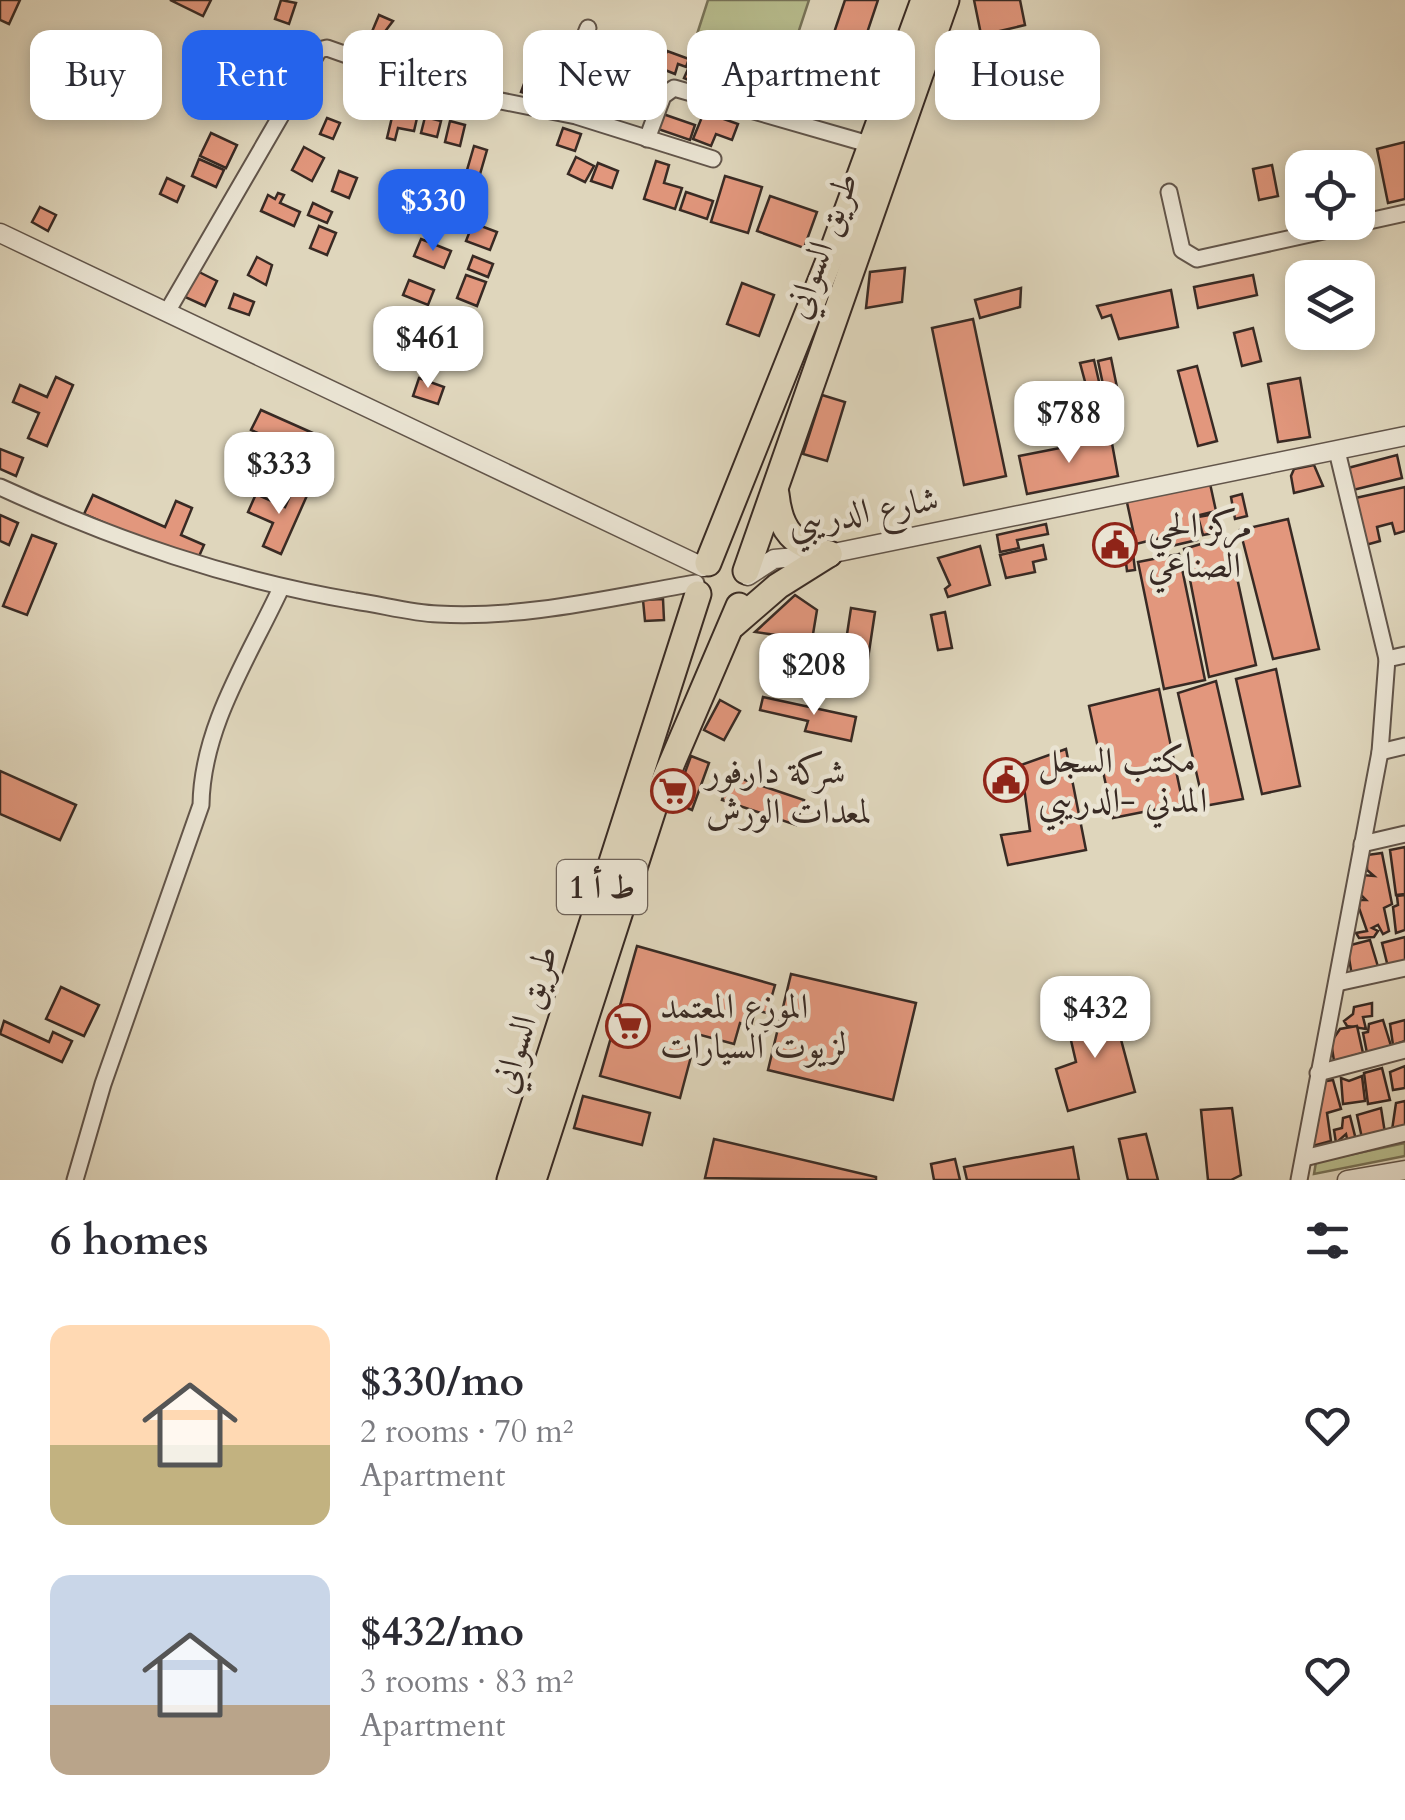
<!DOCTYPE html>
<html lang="en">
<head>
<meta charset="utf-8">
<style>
	:root { --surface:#fff; --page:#f7f7f7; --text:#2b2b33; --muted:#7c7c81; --accent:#2563eb }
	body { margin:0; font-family:Cardo,Amiri,serif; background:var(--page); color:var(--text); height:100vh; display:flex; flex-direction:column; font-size:38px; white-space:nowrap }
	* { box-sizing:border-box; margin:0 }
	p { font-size:32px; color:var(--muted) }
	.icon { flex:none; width:55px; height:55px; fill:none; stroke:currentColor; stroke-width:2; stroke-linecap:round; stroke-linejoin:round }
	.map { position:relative; height:1180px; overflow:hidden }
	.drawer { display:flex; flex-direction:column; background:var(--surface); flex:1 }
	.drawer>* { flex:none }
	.guide { position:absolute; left:30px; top:30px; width:1345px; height:90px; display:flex; gap:20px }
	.tools { position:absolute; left:1285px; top:150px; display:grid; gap:20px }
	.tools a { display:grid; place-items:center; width:90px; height:90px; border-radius:20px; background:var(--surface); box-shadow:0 5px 15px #0003; font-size:50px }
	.price { position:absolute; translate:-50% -85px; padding:0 22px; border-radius:20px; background:#fff; color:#222; font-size:32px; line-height:65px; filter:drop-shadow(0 2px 5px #0008) }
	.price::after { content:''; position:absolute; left:50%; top:60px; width:30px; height:22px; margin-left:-15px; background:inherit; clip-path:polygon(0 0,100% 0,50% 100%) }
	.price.active { background:var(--accent); color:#fff }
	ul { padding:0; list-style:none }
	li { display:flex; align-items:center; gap:30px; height:250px; padding:0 50px }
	li span { display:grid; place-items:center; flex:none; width:280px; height:200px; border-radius:20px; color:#555 }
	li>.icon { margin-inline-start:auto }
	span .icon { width:120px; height:120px; fill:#fffc; stroke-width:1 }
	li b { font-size:42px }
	h2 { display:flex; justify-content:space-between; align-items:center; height:120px; padding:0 50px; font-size:42px }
	.chip { padding:0 35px; border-radius:20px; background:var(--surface); box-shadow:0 5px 15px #0003; font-size:35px; line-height:90px }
	.chip.active { background:var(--accent); color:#fff }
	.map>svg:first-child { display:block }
	.green { fill:#b7bc8d; stroke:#787358; stroke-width:2.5 }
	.building { fill:#e2977d; stroke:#382a24; stroke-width:2.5 }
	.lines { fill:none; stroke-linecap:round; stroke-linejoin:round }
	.minor-casing { stroke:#62554a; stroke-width:19 }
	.tertiary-casing { stroke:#62554a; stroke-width:21 }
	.trunk-casing { stroke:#382a24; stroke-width:29 }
	.minor { stroke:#eae4d3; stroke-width:15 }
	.tertiary { stroke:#eae4d3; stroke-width:18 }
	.trunk { stroke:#dfd6bc; stroke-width:25 }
	.labels { text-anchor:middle; stroke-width:9; stroke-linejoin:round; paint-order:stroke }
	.shield { fill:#eae4d3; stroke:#6d6258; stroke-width:2.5 }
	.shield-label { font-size:32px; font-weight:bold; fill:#382a24 }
	.street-label { font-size:35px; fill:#382a24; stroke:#eae4d3 }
	.poi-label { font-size:35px; fill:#382a24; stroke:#eae4d3; text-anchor:start }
</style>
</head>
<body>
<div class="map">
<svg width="1405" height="1180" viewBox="0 0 1405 1180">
	<rect width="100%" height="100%" fill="#dfd6bc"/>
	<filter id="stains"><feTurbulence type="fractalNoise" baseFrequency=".002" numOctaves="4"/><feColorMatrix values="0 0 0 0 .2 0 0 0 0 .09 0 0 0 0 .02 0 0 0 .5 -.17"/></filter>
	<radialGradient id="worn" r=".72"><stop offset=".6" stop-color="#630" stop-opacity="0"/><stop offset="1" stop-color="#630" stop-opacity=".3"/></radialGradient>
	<g class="green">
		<polygon points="708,0 809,0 781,85 690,56"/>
		<polygon points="1405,1143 1405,1156 1314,1174 1316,1162"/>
	</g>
	<g class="building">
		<polygon points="0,0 20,0 9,24 0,20"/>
		<polygon points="170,0 211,0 203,16"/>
		<polygon points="281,0 296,3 289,24 275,19"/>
		<polygon points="845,0 878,0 839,117 809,107"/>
		<polygon points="974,0 1020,0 1025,25 1000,31 1002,40 983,44"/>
		<polygon points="379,15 393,21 380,38 371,34"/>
		<polygon points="442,36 460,42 448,56 436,52"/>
		<polygon points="640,36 652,41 645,60 633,55"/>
		<polygon points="399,37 417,42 413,56 395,50"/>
		<polygon points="592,37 612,44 606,58 587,51"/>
		<polygon points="538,39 554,45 548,62 532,56"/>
		<polygon points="207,48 224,55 215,70 200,64"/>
		<polygon points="667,51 689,59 686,67 678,64 675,74 660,68"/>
		<polygon points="693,58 707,64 698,84 684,78"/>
		<polygon points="715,61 732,69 719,96 702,89"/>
		<polygon points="256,65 267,69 260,87 240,79 244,70 252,73"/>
		<polygon points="545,71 558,75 549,101 521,92 525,81 540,86"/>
		<polygon points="273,72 287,78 280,95 266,89"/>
		<polygon points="746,79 764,86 756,104 741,92"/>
		<polygon points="590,80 607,85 603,101 585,96"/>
		<polygon points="360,94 375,102 368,117 353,110"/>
		<polygon points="704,112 738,124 732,140 716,134 711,146 693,139"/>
		<polygon points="393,113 417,118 414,131 398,128 395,140 387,138"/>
		<polygon points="663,114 695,125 690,140 658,129"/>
		<polygon points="425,117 441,121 437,137 421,133"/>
		<polygon points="327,118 340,123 333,139 320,134"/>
		<polygon points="450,121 465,125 460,146 445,142"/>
		<polygon points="563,128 581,134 575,151 557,145"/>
		<polygon points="211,133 237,145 226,168 200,156"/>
		<polygon points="1405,142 1405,199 1388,203 1377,149"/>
		<polygon points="474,146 487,150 478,181 465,177"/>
		<polygon points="304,147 324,158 312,181 292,170"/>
		<polygon points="576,157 594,166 585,182 568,174"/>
		<polygon points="199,159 224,170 216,187 192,176"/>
		<polygon points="656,161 669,165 664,183 682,188 675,209 644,199"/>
		<polygon points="598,163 618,171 612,188 591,181"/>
		<polygon points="1272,165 1278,196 1259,200 1253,169"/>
		<polygon points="339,171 357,178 349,198 332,191"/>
		<polygon points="725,176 762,187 748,233 711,222"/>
		<polygon points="167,178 184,186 177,202 160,194"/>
		<polygon points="438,186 455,192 446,216 429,210"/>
		<polygon points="686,192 713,201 707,219 680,210"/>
		<polygon points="278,193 284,195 280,203 300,212 294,226 261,211 268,195 275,199"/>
		<polygon points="770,196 817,212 804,248 757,231"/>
		<polygon points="313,203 332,212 327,223 308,215"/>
		<polygon points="40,207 56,215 48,231 32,222"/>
		<polygon points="473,223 497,232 490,250 466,241"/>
		<polygon points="319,226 336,233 327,255 310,248"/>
		<polygon points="421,239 451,251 444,268 414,256"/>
		<polygon points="473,256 493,264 488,277 468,269"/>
		<polygon points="257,257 272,265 266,285 248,275"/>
		<polygon points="905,268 902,302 866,308 870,272"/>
		<polygon points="197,271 217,281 205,306 185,297"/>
		<polygon points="466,275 486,282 477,306 457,298"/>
		<polygon points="1253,275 1257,295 1198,308 1194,287"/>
		<polygon points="409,280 434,290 428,305 403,295"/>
		<polygon points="742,283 774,295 759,336 727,324"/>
		<polygon points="1021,288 1020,307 980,318 975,300"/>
		<polygon points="1171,290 1178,327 1119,339 1111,315 1102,318 1097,306"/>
		<polygon points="234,294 254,302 249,315 229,308"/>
		<polygon points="396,319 410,323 404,343 390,339"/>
		<polygon points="973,319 1006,476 964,485 932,328"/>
		<polygon points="1253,328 1261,361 1242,366 1234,333"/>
		<polygon points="384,342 403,347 397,368 379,363"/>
		<polygon points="1111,358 1120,402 1108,408 1098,361"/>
		<polygon points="1094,360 1100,386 1087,389 1080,363"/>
		<polygon points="1197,366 1217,441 1198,446 1178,371"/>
		<polygon points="56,377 73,385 47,446 28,438 39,413 13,402 20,385 47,397"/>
		<polygon points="419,378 444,387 438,404 413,396"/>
		<polygon points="1300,378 1310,437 1278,442 1268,384"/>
		<polygon points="822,395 845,402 827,461 803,454"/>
		<polygon points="261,410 324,438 317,454 294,444 281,472 263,464 274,440 251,430"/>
		<polygon points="1107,412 1111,433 1094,436 1092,423"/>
		<polygon points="1111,438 1118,476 1027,494 1019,456"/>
		<polygon points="0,449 23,458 16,476 0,469"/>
		<polygon points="1397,455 1402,478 1353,490 1348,468"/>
		<polygon points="1314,465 1323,486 1294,493 1291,476 1294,469"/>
		<polygon points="1209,479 1216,511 1192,517 1197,540 1167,547 1160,538 1136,544 1126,498"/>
		<polygon points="295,485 309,491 281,554 263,546 273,523 248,512 256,494 285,507"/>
		<polygon points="1405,487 1405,531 1395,534 1392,523 1377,527 1380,541 1362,546 1351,499"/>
		<polygon points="1242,494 1247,516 1235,519 1231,497"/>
		<polygon points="93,495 165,527 176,501 192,508 181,535 204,545 196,563 84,514"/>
		<polygon points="1215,514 1219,532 1203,535 1198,517"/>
		<polygon points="0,515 18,523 9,545 0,541"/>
		<polygon points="1288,519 1319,649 1273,659 1240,530"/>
		<polygon points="1046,524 1048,534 1017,540 1019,548 1000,552 997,535"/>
		<polygon points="1130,529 1135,570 1127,571 1122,530"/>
		<polygon points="32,535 56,544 27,615 3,606"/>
		<polygon points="1228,536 1256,665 1209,677 1184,549"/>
		<polygon points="1043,545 1046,559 1033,562 1035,572 1006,578 1000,555"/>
		<polygon points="980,546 990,585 948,597 945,589 950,585 938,558"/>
		<polygon points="1179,554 1205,680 1164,689 1138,562"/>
		<polygon points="795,595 817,610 812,640 755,632"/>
		<polygon points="663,599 664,620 645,621 643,600"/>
		<polygon points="851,608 875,612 866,672 786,659 788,645 844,654"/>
		<polygon points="945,612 952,648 938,650 931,615"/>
		<polygon points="1276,669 1300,786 1262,794 1236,679"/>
		<polygon points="1216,681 1243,799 1204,806 1178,693"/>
		<polygon points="1159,689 1183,804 1113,818 1089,706"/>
		<polygon points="763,697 856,717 851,741 805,731 808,721 760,710"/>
		<polygon points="720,700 740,711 724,740 704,730"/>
		<polygon points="1066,749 1086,850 1008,865 1001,835 1030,831 1021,765"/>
		<polygon points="691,756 709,763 692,810 683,806 687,796 678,792"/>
		<polygon points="0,771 76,805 60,840 0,814"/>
		<polygon points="730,775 804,800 796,825 722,800"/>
		<polygon points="1405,847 1405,894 1396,895 1390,850"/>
		<polygon points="1382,853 1392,904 1384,908 1389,931 1383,934 1378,925 1372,928 1378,931 1374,937 1359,938 1356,933 1367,931 1359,908 1360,900 1366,900 1359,893 1362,875 1374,876 1367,870 1367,855"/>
		<polygon points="1405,895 1405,930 1396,933 1393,907 1398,905 1397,896"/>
		<polygon points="1405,937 1405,964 1388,967 1382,943"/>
		<polygon points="1370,940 1379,970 1352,976 1347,946"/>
		<polygon points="637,946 775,985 767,1013 755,1010 751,1026 740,1023 734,1044 697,1034 680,1098 600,1076"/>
		<polygon points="791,974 916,1003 893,1100 768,1070"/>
		<polygon points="61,987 99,1005 84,1036 46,1019"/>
		<polygon points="1372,1003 1372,1016 1363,1017 1366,1029 1347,1026 1344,1021 1353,1014 1354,1007"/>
		<polygon points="1112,1006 1135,1092 1068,1111 1056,1069 1076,1062 1066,1019"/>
		<polygon points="1383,1020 1391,1046 1367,1053 1363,1033 1368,1032 1369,1024"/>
		<polygon points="1405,1020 1405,1041 1393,1045 1390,1024"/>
		<polygon points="4,1021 49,1042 53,1032 72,1041 62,1062 0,1034"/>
		<polygon points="1357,1026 1363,1053 1334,1061 1331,1042 1340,1029"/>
		<polygon points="1405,1066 1405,1088 1393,1090 1390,1072"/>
		<polygon points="1382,1068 1390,1100 1368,1104 1364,1073"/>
		<polygon points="1362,1076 1365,1101 1343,1104 1341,1078 1349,1081"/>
		<polygon points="1333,1080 1341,1109 1327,1113 1331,1141 1309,1147 1320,1082"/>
		<polygon points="583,1096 650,1113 642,1145 574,1128"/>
		<polygon points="1405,1101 1405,1126 1392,1130 1396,1103"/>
		<polygon points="1232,1108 1241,1175 1231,1180 1208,1180 1201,1110"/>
		<polygon points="1381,1108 1385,1133 1362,1138 1357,1115"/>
		<polygon points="1350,1116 1356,1140 1348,1143 1346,1134 1336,1143 1334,1130 1342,1128 1343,1118"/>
		<polygon points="1146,1134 1158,1180 1128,1180 1119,1139"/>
		<polygon points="714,1139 876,1177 876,1180 705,1178"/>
		<polygon points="1073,1147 1079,1180 967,1180 964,1167"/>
		<polygon points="955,1159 960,1180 934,1180 931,1164"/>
	</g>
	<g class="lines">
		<g class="minor-casing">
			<g id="minor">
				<polyline points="555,111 588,28"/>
				<polyline points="647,139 663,96 674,88 872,145"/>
				<polyline points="1169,192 1182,250 1197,259 1405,213"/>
				<polyline points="167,312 319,50 327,48 446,90 576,116 713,159"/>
				<polyline points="1337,451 1387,659"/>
				<path d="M0 487C115 540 230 580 355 601 383 605 411 613 438 614 525 619 612 597 696 583"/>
				<polyline points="1380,752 1405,746"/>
				<polyline points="1362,844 1405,834"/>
				<polyline points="1337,983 1405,968"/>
				<polyline points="1318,1073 1405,1050"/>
				<polyline points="1304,1158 1405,1133"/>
				<path d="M75 1180 103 1084 201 805C202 727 249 657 281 588"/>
				<polyline points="1299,1180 1380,752 1387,659 1405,655"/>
			</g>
		</g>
		<g class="tertiary-casing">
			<g id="tertiary">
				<polyline points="0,233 703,567"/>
				<polyline points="748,576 774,559 829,554 1405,436"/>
				<polyline points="1347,1180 1405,1170"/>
			</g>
		</g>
		<g class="trunk-casing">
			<g id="trunk">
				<path d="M776 494C780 532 793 544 829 554"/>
				<polyline points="708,563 830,258 924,0"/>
				<polyline points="746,571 946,0"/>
				<polyline points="733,625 778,586 829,554"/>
				<polyline points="510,1180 698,594"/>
				<polyline points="533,1180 656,800 739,606"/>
			</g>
		</g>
		<use href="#minor" class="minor"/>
		<use href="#tertiary" class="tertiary"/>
		<use href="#trunk" class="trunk"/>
	</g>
	<defs>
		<g id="civic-ring" transform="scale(2.25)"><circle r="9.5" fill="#eae4d3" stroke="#8f2418" stroke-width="1.5"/><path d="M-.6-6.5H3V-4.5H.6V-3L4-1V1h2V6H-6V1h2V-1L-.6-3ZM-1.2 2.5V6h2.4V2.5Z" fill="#8f2418"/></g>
		<g id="supermarket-ring" transform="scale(2.25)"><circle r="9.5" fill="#eae4d3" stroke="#8f2418" stroke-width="1.5"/><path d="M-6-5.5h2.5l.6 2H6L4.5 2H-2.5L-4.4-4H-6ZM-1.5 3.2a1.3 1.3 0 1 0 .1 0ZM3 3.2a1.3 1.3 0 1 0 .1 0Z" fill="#8f2418"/></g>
	</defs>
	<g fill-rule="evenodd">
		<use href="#civic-ring" x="1115" y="545"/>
		<use href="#civic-ring" x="1006" y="780"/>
		<use href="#supermarket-ring" x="673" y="791"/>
		<use href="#supermarket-ring" x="628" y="1026"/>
	</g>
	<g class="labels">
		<rect class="shield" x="557" y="860" width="90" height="54" rx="8"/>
		<g class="shield-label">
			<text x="602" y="898">ط أ 1</text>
		</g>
		<g class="street-label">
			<text transform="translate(821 245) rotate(-70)" y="12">طريق السواني</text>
			<text transform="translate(863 511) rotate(-10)" y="12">شارع الدريبي</text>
			<text transform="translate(524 1019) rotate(-73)" y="12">طريق السواني</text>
		</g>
		<g class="poi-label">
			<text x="1148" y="537">مركز الحي<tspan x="1148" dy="40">الصناعي</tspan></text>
			<text x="1038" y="772">مكتب السجل<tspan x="1038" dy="40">المدني -الدريبي</tspan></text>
			<text x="706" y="783">شركة دارفور<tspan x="706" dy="40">لمعدات الورش</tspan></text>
			<text x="660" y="1018">الموزع المعتمد<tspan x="660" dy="40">لزيوت السيارات</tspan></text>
		</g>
	</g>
	<rect width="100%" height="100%" filter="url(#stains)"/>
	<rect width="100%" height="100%" fill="url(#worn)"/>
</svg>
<div class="tools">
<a><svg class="icon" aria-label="locate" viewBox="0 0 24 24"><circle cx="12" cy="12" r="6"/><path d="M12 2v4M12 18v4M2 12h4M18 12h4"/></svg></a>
<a><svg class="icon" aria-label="layers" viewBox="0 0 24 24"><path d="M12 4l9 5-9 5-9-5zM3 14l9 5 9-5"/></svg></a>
</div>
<b class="price active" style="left:433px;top:254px">$330</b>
<b class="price" style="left:428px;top:391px">$461</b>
<b class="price" style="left:1069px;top:466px">$788</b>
<b class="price" style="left:279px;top:517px">$333</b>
<b class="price" style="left:814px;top:718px">$208</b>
<b class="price" style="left:1095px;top:1061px">$432</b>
<div class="guide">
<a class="chip">Buy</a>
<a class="chip active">Rent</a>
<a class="chip">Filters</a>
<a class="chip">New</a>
<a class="chip">Apartment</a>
<a class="chip">House</a>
</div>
</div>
<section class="drawer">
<h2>6 homes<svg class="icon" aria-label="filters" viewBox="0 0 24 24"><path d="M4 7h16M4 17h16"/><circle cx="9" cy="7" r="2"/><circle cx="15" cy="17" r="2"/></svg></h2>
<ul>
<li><span style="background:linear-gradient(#ffd9b3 60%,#c2b280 0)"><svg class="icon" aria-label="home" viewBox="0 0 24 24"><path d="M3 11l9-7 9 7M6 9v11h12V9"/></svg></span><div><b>$330/mo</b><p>2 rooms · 70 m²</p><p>Apartment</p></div><svg class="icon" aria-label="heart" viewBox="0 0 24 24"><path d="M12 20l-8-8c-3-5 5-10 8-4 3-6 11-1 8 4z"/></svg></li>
<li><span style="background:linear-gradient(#c9d6e8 65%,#b9a48a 0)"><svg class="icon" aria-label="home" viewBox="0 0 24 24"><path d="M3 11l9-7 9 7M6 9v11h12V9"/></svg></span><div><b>$432/mo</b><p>3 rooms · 83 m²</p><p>Apartment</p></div><svg class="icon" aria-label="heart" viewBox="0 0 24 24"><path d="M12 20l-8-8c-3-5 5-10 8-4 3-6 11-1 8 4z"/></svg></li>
</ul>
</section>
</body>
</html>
